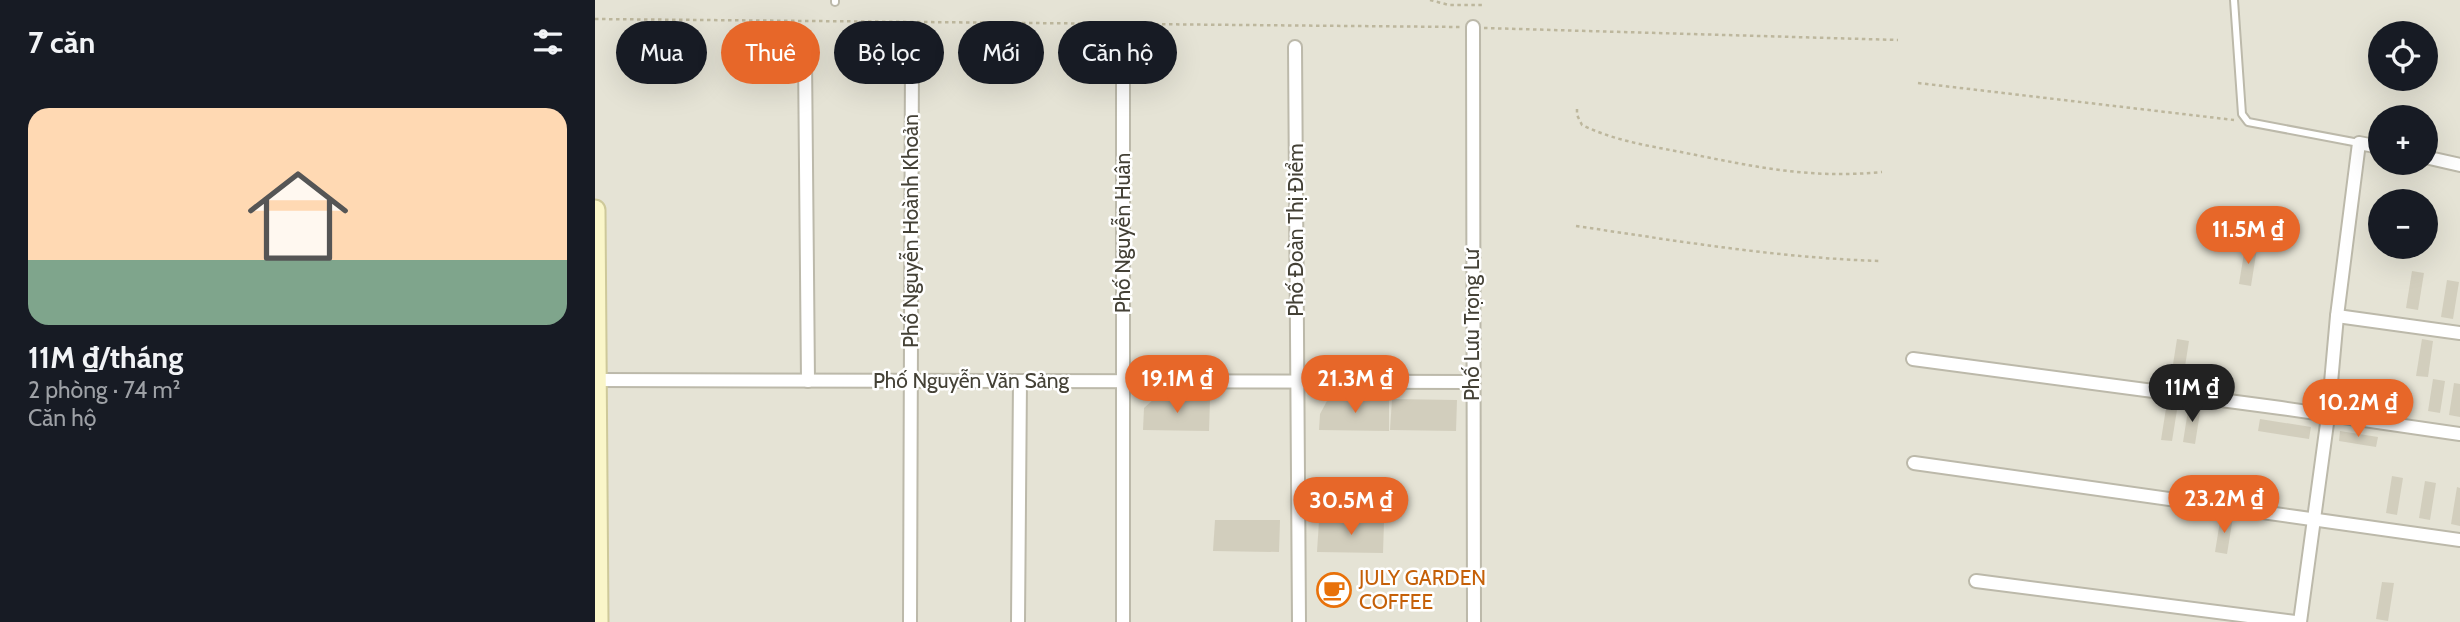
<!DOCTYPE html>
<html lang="vi">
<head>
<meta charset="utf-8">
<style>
	:root { --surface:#171b24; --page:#242831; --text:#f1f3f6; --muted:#9ea1a6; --accent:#e76729 }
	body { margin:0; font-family:Cabin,sans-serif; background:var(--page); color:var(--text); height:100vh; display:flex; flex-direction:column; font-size:26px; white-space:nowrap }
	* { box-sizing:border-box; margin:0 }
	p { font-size:23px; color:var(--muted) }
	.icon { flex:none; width:38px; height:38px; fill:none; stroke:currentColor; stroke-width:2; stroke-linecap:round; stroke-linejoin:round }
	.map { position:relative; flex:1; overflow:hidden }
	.sheet { display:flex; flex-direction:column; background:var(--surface); width:595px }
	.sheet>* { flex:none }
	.banner { position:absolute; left:21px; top:21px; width:665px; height:63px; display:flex; gap:14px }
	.buttons { position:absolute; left:1773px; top:21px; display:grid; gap:14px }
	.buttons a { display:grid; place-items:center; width:70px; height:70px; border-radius:50%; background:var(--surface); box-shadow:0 7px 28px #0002; font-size:35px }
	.price { position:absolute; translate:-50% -60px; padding:0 16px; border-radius:24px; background:var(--accent); color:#fff; font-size:23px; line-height:46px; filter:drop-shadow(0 2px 4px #0008) }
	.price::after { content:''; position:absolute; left:50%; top:42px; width:21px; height:16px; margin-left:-10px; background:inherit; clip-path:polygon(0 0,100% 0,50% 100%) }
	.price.active { background:#222; color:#fff }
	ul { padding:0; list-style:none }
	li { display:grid; align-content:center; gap:14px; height:371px; padding:0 28px }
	li span { display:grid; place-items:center; height:217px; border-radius:21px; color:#555 }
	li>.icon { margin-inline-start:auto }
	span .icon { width:126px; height:126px; fill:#fffc; stroke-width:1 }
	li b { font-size:30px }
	h2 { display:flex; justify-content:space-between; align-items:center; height:84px; padding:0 28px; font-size:30px }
	.chip { padding:0 24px; border-radius:32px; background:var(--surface); box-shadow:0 7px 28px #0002; font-size:24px; line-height:63px }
	.chip.active { background:var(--accent); color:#fff }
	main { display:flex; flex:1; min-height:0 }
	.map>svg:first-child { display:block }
	.residential { fill:#e5e3d5; fill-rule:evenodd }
	.building { fill:#d2cebd }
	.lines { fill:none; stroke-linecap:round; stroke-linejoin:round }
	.service-casing { stroke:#bcb9aa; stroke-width:10 }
	.minor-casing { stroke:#bcb9aa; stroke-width:16 }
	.secondary-casing { stroke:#cec99a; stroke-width:23 }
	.path { stroke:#bdb79d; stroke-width:2.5; stroke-dasharray:3.5 3.5; stroke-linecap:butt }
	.service { stroke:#fff; stroke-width:6 }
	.minor { stroke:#fff; stroke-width:12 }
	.secondary { stroke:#faf6c9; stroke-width:19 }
	.labels { text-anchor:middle; stroke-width:5; stroke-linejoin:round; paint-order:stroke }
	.street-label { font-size:21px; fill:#444136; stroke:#fff }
	.food-label { font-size:21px; fill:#c56008; stroke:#fff; text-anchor:start }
</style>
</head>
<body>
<main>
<section class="sheet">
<h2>7 căn<svg class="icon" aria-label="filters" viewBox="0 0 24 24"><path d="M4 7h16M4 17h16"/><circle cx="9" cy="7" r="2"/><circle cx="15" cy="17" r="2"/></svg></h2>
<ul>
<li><span style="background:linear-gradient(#ffd9b3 70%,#7fa58c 0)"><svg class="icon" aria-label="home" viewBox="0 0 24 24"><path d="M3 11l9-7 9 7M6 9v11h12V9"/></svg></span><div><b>11M ₫/tháng</b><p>2 phòng · 74 m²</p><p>Căn hộ</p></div></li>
</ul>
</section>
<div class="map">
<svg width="1865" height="622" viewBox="0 0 1865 622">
	<rect width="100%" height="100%" fill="#f2f0e7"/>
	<path class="residential" d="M0 0H1865V622H0ZM1785 33H1830V79H1785ZM1785 117H1830V163H1785ZM1785 201H1830V247H1785Z"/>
	<g class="building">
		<polygon points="1650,247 1662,248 1656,286 1644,284"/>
		<polygon points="1817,271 1829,273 1823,310 1811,308"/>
		<polygon points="1852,280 1864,282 1858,319 1846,317"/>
		<polygon points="1582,339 1594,341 1588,379 1576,377"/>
		<polygon points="1827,339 1838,341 1833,377 1821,376"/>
		<polygon points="1838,379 1850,381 1845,413 1833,411"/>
		<polygon points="1859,383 1865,384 1865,417 1854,415"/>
		<polygon points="559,399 615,400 614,431 548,430 549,408"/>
		<polygon points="733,399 794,399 794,431 724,430 725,414"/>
		<polygon points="797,399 862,400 861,431 795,430"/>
		<polygon points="1572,402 1583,404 1577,441 1566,440"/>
		<polygon points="1594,404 1606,406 1600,444 1588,442"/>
		<polygon points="1665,419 1716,427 1714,439 1663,431"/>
		<polygon points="1745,431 1783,437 1781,447 1744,441"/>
		<polygon points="1797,476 1808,478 1802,515 1791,513"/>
		<polygon points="1830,481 1841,483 1835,520 1824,518"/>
		<polygon points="1862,487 1865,488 1865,526 1856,524"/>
		<polygon points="1626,515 1638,517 1632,554 1620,552"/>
		<polygon points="620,520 685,520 684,552 618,551"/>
		<polygon points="724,521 789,521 788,553 722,552"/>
		<polygon points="1787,582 1799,583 1793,621 1781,619"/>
	</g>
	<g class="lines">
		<g class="service-casing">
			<g id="service">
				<polyline points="1639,0 1647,114 1653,122 1764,143"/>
				<polyline points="240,2 240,0"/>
			</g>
		</g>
		<g class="minor-casing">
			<g id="minor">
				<polyline points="878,27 879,622"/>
				<polyline points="700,47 704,622"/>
				<polyline points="528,55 528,622"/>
				<polyline points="210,57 213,381"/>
				<polyline points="1830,157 1865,165"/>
				<polyline points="1742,316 1865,333"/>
				<polyline points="1318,359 1686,408 1865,434"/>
				<polyline points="2,380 877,382"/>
				<polyline points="1319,463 1865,540"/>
				<polyline points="1381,581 1700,622"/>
				<polyline points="315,622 317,51"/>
				<polyline points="423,622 425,381"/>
				<polyline points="1705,622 1733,416 1742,316 1764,143 1785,147"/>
			</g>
		</g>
		<g class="secondary-casing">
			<polyline id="secondary" points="0,210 3,622"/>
		</g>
		<g class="path">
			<polyline points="835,0 854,5 887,5"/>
			<polyline points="0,19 865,27"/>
			<polyline points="889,28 1303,40"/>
			<polyline points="1323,83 1639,120"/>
			<path d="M982 109V115L987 125C1020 141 1055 146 1091 153 1161 167 1214 179 1287 172"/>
			<path d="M981 226C1083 241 1183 258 1286 261"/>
		</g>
		<use href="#service" class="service"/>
		<use href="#minor" class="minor"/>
		<use href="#secondary" class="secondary"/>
	</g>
	<defs>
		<g id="cafe-ring" transform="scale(1.75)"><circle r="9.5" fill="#fff" stroke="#e8710a" stroke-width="1.5"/><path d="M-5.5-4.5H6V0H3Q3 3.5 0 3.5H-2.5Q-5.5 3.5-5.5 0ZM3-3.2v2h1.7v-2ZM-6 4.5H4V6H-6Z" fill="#e8710a"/></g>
	</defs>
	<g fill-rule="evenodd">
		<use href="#cafe-ring" x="739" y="590"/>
	</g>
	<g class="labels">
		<g class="street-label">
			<text transform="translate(701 230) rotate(-90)" y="7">Phố Đoàn Thị Điểm</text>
			<text transform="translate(316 231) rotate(-90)" y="7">Phố Nguyễn Hoành Khoản</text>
			<text transform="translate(528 233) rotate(-90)" y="7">Phố Nguyễn Huân</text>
			<text transform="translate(877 325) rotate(-90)" y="7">Phố Lưu Trọng Lư</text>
			<text x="376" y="388">Phố Nguyễn Văn Sảng</text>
		</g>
		<g class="food-label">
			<text x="764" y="585">JULY GARDEN<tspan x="764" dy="24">COFFEE</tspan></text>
		</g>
	</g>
</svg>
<div class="buttons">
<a><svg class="icon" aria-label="locate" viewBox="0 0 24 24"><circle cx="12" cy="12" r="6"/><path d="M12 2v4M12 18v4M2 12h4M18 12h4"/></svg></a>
<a>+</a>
<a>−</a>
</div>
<b class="price" style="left:1653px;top:266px">11.5M ₫</b>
<b class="price" style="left:582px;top:415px">19.1M ₫</b>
<b class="price" style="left:760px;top:415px">21.3M ₫</b>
<b class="price active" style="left:1597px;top:424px">11M ₫</b>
<b class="price" style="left:1763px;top:439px">10.2M ₫</b>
<b class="price" style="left:1629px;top:535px">23.2M ₫</b>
<b class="price" style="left:756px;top:537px">30.5M ₫</b>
<div class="banner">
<a class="chip">Mua</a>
<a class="chip active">Thuê</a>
<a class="chip">Bộ lọc</a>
<a class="chip">Mới</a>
<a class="chip">Căn hộ</a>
</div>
</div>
</main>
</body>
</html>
